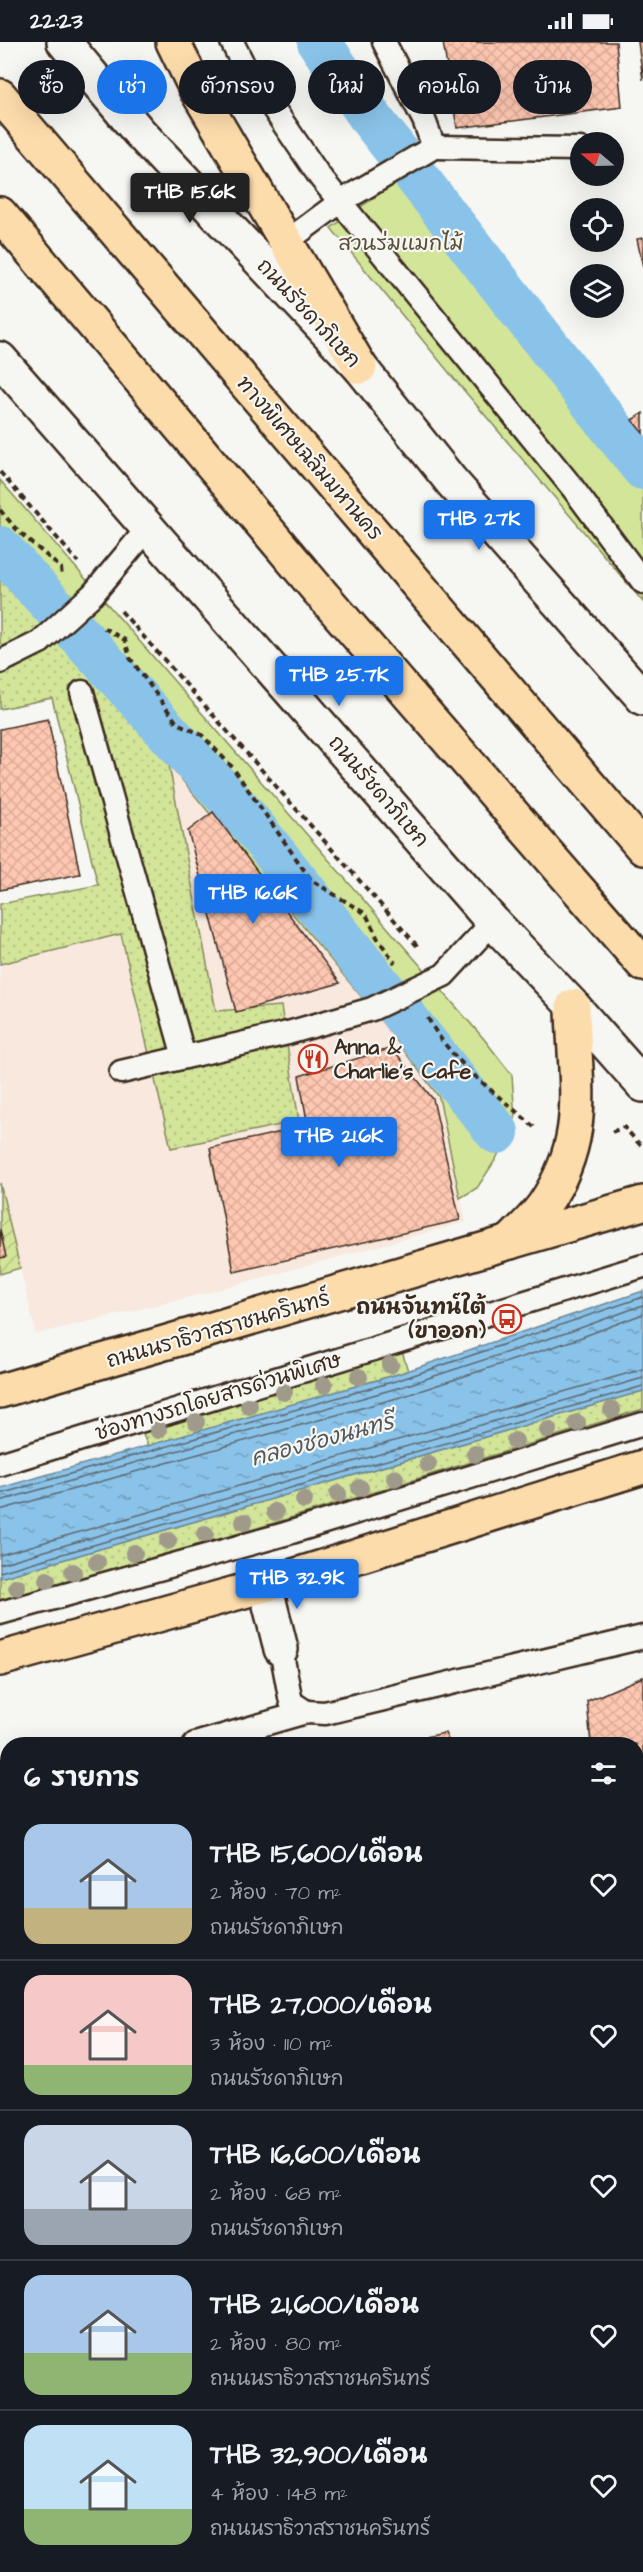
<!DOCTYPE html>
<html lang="th">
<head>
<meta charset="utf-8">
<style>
	:root { --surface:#171b24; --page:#242831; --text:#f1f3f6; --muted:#9ea1a6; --line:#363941; --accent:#1a73e8 }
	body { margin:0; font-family:"Architects Daughter","Playpen Sans Thai",sans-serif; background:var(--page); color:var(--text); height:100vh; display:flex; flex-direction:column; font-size:22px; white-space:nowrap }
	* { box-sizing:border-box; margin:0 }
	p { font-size:20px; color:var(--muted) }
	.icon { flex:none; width:33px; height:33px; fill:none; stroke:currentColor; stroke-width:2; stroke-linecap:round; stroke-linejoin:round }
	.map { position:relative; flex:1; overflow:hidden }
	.side { position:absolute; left:0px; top:1695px; width:644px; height:836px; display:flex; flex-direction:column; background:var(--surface); border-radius:24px 24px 0 0; box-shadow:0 6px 24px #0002 }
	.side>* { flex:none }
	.top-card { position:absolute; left:18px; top:18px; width:608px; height:54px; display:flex; gap:12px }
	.needle { width:39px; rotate:289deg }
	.fabs { position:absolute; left:570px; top:90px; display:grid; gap:12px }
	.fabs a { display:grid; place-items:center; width:54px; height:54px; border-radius:50%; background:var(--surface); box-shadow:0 6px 24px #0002; font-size:30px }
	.price { position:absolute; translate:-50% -51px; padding:0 14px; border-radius:6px; background:var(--accent); color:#fff; font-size:20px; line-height:39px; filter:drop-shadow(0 2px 3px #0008) }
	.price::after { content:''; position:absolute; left:50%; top:36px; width:18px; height:14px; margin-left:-9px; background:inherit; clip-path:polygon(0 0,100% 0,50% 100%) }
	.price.selected { background:#222; color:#fff }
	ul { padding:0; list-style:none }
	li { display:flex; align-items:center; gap:18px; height:150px; padding:0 24px }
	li+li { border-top:2px solid var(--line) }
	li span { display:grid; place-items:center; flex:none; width:168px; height:120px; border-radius:18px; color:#555 }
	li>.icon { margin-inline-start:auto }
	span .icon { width:72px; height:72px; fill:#fffc; stroke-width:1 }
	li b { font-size:26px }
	h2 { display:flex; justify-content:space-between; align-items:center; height:72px; padding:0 24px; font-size:26px }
	.tag { padding:0 21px; border-radius:27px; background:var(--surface); box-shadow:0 6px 24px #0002; font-size:21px; line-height:54px }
	.tag.selected { background:var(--accent); color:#fff }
	.status { display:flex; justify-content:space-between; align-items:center; height:42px; padding:0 30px; background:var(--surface); direction:ltr }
	.status svg { height:16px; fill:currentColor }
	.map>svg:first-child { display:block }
	.built { fill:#f8e8de }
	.grass { fill:url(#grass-dots); stroke:#86885c; stroke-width:1.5 }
	.park { fill:#d2e599; stroke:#86885c; stroke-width:1.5 }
	.garden { fill:url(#garden-furrows); stroke:#86885c; stroke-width:1.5 }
	.water { fill:url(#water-ripples); stroke:#6a8698; stroke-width:1.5 }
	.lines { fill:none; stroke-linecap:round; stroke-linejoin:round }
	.shore { stroke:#5b676f; stroke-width:1.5 }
	.canal { stroke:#8ac3e9; stroke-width:44 }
	.building { fill:url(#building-cross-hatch); stroke:#3b2a1e; stroke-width:1.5 }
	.service-casing { stroke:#3b2a1e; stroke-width:27 }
	.minor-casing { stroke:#3b2a1e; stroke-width:38 }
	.secondary-casing { stroke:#3b2a1e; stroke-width:38 }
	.primary-casing { stroke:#3b2a1e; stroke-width:38 }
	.motorway-casing { stroke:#3b2a1e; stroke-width:38 }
	.path { stroke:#3b2a1e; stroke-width:4; stroke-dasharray:6 4.5; stroke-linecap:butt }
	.service { stroke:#f6f6f2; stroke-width:22 }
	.minor { stroke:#f6f6f2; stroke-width:33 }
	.secondary { stroke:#f6f6f2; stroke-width:33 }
	.primary { stroke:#fddcac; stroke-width:33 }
	.motorway { stroke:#fddcac; stroke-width:33 }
	.service-bridge-casing { stroke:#3b2a1e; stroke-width:27; stroke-linecap:butt }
	.service-bridge { stroke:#f6f6f2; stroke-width:22 }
	.tree { fill:#a09a8b }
	.labels { text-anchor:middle; stroke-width:4.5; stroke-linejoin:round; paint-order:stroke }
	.park-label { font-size:21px; fill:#594f37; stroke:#f6f6f2 }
	.street-label { font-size:21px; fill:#3b2a1e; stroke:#f6f6f2 }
	.poi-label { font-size:21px; font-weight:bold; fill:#3b2a1e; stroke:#f6f6f2; text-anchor:start }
	.water-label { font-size:22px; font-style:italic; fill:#53585b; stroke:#f6f6f2 }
</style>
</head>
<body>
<div class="status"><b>22:23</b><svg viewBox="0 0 49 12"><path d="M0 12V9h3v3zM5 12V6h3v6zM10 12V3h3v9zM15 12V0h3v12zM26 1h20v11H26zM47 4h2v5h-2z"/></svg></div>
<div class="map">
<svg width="643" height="2530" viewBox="0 0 643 2530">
	<defs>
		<pattern id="grass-dots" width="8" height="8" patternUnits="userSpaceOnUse" patternTransform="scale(1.5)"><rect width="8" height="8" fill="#d2e599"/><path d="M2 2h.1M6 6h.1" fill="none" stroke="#b5c583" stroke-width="1.8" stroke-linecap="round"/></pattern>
		<pattern id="garden-furrows" width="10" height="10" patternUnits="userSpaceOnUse" patternTransform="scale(1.5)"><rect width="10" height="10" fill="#d2e599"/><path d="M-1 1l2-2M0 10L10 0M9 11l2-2" fill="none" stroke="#b5c583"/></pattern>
		<pattern id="water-ripples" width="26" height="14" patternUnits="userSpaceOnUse" patternTransform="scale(1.5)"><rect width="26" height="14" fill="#8ac3e9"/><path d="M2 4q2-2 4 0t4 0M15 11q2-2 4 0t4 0" fill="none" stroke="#729fbc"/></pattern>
		<pattern id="building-cross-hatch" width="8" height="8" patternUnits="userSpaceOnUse" patternTransform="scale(1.5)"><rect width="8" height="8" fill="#fec7b1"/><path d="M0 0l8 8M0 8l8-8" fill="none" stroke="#dbab98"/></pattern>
	</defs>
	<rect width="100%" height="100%" fill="#f6f6f2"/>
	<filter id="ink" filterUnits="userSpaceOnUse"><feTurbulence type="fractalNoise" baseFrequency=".0167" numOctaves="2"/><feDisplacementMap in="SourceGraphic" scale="12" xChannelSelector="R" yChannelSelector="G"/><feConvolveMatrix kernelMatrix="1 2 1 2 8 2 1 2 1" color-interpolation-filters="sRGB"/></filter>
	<g filter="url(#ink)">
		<polygon class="built" points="169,723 383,981 439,1055 466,1180 206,1251 36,1292 0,1141 0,922 121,892 171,1106 216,969"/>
		<g class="grass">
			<polygon points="0,518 169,723 216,969 281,964 299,1079 171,1106 121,892 0,922 0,862 98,843 52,656 0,667"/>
			<polygon points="401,1306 408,1329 148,1404 140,1386"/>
			<polygon points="643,1349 643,1367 212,1500 0,1559 0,1536"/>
		</g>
		<g class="park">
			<polygon points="405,134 643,436 643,560 451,333 331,186"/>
			<polygon points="0,438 484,997 512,1033 515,1077 496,1117 477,1146 460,1156 439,1055 383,981 0,518"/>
		</g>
		<polygon class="garden" points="0,1141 20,1226 0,1232"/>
		<polygon class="water" points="643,1249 643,1349 0,1536 0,1446 398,1332"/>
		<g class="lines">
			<g class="shore">
				<polyline points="0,1452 399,1338 643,1255"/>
				<polyline points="0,1459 401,1345 572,1289 643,1263"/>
				<polyline points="0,1468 404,1354 574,1298 643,1272"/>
				<polyline points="0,1513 643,1327"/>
				<polyline points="0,1522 643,1336"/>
				<polyline points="0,1530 643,1344"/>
			</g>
			<g class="canal">
				<polyline points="319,0 373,79 643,426"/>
				<polyline points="0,506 248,778 497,1090"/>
			</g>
		</g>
		<g class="building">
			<polygon points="443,0 616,0 622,65 457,86"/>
			<polygon points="638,0 643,0 643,38"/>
			<polygon points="643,196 643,225 637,197"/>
			<polygon points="643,371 643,391 632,378"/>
			<polygon points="48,677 80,832 0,848 0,687"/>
			<polygon points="213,770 340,941 236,970 188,789"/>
			<polygon points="392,1006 433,1057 460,1178 234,1230 210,1106 308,1084 299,1034"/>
			<polygon points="0,1187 6,1215 0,1216"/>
			<polygon points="643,1635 643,1824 636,1826 636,1702 591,1702 587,1659"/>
			<polygon points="445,1691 450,1702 388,1702"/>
			<polygon points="4,1740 8,1759 8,1786 0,1787 0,1741"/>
			<polygon points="8,1866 8,1917 0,1920 0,1868"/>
			<polygon points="636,1909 643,1936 643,1988 636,1989"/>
			<polygon points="643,2002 643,2191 636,2192 636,2004"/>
			<polygon points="636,2285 643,2317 643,2366 636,2367"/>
			<polygon points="8,2518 8,2523 91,2523 93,2530 0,2530 0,2520"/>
		</g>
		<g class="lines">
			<g class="service-casing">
				<g id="service">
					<polyline points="232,0 243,22 320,135 572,445 643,540"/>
					<polyline points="434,105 580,107"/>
					<polyline points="286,200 340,160 434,105 424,78 384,0"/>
					<polyline points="93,552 148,486"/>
					<polyline points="0,620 40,600"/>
					<polyline points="82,650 184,1015"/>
					<polyline points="121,1030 288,991 372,967 444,933 493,880"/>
					<polyline points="0,1422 643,1224"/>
					<polyline points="0,1571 285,1492 643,1382"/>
					<polyline points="281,1607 291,1660 306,1670 325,1671 643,1595"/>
					<polyline points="195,1702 306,1670"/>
				</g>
			</g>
			<g class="minor-casing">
				<g id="minor">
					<polyline points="265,1543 281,1607"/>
					<polyline points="511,2523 513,2530"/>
				</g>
			</g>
			<g class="secondary-casing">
				<g id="secondary">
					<polyline points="64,0 139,90 360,325 451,439 643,656"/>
					<polyline points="0,317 493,880 573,964 643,1043"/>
				</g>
			</g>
			<g class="primary-casing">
				<g id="primary">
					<polyline points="173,0 196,47 360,325"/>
					<path d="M510 1200C521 1188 535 1176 544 1163 591 1094 574 1041 573 964"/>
					<polyline points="0,1349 643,1161"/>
					<polyline points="0,1617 265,1543 643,1425"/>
				</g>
			</g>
			<g class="motorway-casing">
				<g id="motorway">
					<polyline points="0,54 643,806"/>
					<polyline points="0,172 318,548 643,922"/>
				</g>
			</g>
			<g class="path">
				<polyline points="0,430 78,520"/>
				<polyline points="0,468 18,489 61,526 62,535"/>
				<polyline points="121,569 420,907"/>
				<polyline points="104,586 125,598 130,616 177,681 202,693 233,726 311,838 366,872 378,897 395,921"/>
				<path d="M428 976C450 1020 499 1053 535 1086"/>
				<polyline points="612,1090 624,1085 643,1106"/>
			</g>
			<use href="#service" class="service"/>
			<use href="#minor" class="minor"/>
			<use href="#secondary" class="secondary"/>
			<use href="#primary" class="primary"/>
			<use href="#motorway" class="motorway"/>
			<g class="service-bridge-casing">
				<polyline id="service-bridge" points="40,600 93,552"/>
			</g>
			<use href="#service-bridge" class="service-bridge"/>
		</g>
		<g class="tree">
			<circle cx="390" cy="1323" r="9"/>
			<circle cx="359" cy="1335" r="9"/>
			<circle cx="324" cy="1343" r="9"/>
			<circle cx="284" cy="1350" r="9"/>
			<circle cx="249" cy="1364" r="9"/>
			<circle cx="612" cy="1368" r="9"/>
			<circle cx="196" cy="1380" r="9"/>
			<circle cx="577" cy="1381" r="9"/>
			<circle cx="158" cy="1388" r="9"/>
			<circle cx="548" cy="1388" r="9"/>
			<circle cx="515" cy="1399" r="9"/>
			<circle cx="475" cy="1412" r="9"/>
			<circle cx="428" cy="1422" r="9"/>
			<circle cx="395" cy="1436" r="9"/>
			<circle cx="360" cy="1446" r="9"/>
			<circle cx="338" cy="1452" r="9"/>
			<circle cx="304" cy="1458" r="9"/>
			<circle cx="275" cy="1470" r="9"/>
			<circle cx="244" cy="1480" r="9"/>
			<circle cx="205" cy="1492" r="9"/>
			<circle cx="168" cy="1499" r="9"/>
			<circle cx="134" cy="1511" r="9"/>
			<circle cx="97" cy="1520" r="9"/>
			<circle cx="73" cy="1530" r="9"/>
			<circle cx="47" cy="1538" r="9"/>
			<circle cx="17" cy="1545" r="9"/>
		</g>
	</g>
	<defs>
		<g id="restaurant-ring" transform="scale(1.5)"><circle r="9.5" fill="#f6f6f2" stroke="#c8321e" stroke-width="1.5"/><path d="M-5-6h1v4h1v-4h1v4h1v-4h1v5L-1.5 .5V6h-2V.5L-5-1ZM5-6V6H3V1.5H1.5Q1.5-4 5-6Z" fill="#c8321e"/></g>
		<g id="bus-ring" transform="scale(1.5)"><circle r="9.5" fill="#f6f6f2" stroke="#c8321e" stroke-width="1.5"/><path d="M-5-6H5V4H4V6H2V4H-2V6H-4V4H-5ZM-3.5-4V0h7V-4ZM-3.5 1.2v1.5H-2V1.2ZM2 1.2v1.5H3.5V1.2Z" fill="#c8321e"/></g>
	</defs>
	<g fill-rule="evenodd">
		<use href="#restaurant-ring" x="313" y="1017"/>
		<use href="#bus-ring" x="507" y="1277"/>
	</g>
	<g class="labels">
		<g class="park-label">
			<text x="401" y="208">สวนร่มแมกไม้</text>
		</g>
		<g class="street-label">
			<text transform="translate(309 271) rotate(47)" y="7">ถนนรัชดาภิเษก</text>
			<text transform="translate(310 416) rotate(49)" y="7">ทางพิเศษเฉลิมมหานคร</text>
			<text transform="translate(379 749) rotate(49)" y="7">ถนนรัชดาภิเษก</text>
			<text transform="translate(218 1287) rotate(-16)" y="7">ถนนนราธิวาสราชนครินทร์</text>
			<text transform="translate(218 1354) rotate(-17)" y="7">ช่องทางรถโดยสารด่วนพิเศษ</text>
		</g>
		<g class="poi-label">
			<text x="334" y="1012">Anna &amp;<tspan x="334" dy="24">Charlie's Cafe</tspan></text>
			<text x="486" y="1272" text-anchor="end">ถนนจันทน์ใต้<tspan x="486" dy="24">(ขาออก)</tspan></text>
		</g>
		<g class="water-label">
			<text transform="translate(322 1397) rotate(-15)" y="8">คลองช่องนนทรี</text>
		</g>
	</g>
</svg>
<div class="fabs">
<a><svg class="needle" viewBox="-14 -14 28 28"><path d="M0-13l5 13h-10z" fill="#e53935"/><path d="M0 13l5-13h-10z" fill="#9ea1a6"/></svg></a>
<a><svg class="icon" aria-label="locate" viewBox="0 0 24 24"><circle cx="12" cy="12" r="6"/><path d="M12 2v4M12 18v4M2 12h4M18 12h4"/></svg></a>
<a><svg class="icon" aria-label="layers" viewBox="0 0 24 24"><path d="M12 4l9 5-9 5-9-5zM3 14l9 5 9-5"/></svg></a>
</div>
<b class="price selected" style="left:190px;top:182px">THB 15.6K</b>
<b class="price" style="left:479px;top:509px">THB 27K</b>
<b class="price" style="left:339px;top:665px">THB 25.7K</b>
<b class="price" style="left:253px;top:883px">THB 16.6K</b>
<b class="price" style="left:339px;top:1126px">THB 21.6K</b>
<b class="price" style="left:297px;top:1568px">THB 32.9K</b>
<div class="top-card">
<a class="tag">ซื้อ</a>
<a class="tag selected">เช่า</a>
<a class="tag">ตัวกรอง</a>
<a class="tag">ใหม่</a>
<a class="tag">คอนโด</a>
<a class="tag">บ้าน</a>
</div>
<section class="side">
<h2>6 รายการ<svg class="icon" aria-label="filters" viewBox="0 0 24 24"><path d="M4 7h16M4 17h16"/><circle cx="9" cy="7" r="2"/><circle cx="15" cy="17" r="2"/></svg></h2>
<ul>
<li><span style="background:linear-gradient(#a9c7e8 70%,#c2b280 0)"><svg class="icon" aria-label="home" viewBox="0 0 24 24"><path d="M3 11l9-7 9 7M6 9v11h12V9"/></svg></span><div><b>THB 15,600/เดือน</b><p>2 ห้อง · 70 m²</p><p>ถนนรัชดาภิเษก</p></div><svg class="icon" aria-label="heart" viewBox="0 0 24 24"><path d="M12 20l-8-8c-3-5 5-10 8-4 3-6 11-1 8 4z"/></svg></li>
<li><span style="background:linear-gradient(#f6c9c9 75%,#8fb573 0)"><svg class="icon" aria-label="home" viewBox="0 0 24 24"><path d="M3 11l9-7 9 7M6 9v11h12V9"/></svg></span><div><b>THB 27,000/เดือน</b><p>3 ห้อง · 110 m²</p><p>ถนนรัชดาภิเษก</p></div><svg class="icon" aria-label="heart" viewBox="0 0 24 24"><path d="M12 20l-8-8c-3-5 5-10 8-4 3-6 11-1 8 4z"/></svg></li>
<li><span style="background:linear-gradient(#c9d6e8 70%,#9aa5b1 0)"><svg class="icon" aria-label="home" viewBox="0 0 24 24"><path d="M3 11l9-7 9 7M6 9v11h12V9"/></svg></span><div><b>THB 16,600/เดือน</b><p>2 ห้อง · 68 m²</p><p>ถนนรัชดาภิเษก</p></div><svg class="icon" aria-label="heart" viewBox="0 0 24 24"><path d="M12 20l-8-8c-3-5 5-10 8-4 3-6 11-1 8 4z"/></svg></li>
<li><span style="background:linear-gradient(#a9c7e8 65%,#8fb573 0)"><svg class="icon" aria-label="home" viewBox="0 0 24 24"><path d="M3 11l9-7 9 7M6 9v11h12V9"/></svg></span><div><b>THB 21,600/เดือน</b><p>2 ห้อง · 80 m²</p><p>ถนนนราธิวาสราชนครินทร์</p></div><svg class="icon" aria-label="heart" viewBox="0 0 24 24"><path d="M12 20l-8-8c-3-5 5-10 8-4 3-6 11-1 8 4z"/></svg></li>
<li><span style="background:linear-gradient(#bfe0f5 70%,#8fb573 0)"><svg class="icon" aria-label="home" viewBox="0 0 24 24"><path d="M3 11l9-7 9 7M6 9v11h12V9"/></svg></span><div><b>THB 32,900/เดือน</b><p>4 ห้อง · 148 m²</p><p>ถนนนราธิวาสราชนครินทร์</p></div><svg class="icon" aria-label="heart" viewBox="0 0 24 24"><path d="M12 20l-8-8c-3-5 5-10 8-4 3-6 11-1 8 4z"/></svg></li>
</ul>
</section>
</div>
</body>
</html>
